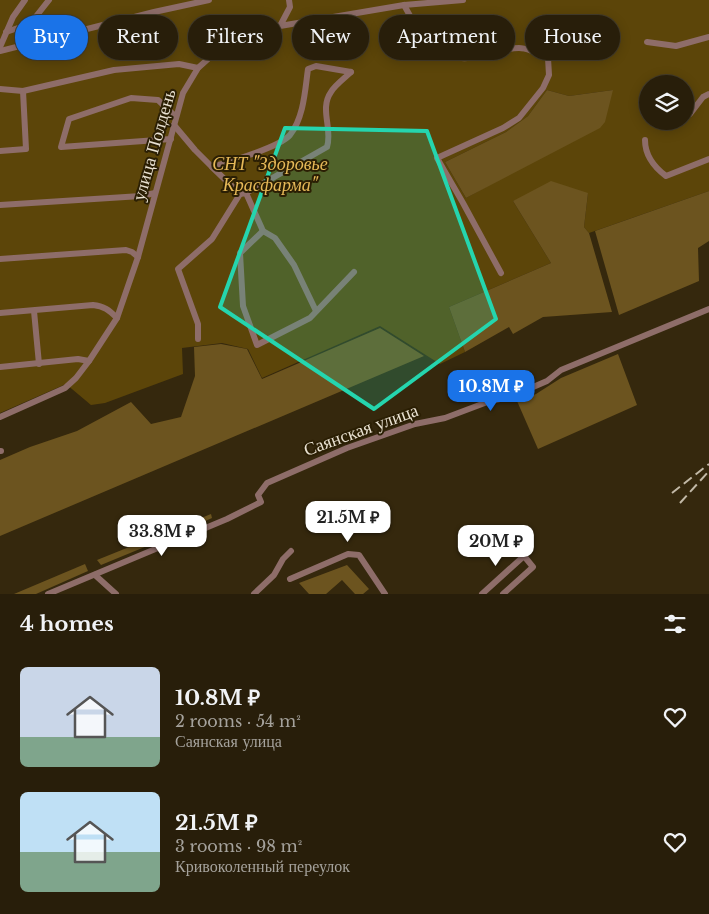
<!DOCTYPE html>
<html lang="en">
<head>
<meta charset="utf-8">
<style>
	:root { --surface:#281e0a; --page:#342b18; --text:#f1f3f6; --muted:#a5a29c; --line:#443c2b; --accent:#1a73e8 }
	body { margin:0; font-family:"Libre Baskerville",serif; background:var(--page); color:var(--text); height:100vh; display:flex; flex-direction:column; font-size:19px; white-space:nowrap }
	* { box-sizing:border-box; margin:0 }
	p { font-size:16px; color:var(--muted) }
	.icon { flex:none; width:28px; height:28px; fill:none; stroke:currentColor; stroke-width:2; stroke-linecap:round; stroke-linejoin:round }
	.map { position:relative; height:594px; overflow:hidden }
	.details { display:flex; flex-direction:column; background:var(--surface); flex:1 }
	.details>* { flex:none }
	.banner { position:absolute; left:15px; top:15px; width:680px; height:45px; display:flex; gap:10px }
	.buttons { position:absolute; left:639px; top:75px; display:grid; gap:10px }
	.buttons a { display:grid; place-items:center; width:55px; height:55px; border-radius:50%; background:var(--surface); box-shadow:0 2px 12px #0003,0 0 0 1px var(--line); font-size:25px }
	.price { position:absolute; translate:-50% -42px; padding:0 11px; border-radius:10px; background:#fff; color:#222; font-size:16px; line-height:32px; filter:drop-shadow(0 1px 2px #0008) }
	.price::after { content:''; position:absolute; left:50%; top:30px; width:15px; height:11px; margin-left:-8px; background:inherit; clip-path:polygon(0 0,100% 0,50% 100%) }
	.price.selected { background:var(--accent); color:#fff }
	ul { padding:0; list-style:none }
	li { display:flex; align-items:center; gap:15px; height:125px; padding:0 20px }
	li span { display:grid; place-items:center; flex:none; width:140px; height:100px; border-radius:8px; color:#555 }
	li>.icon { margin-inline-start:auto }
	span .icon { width:60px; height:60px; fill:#fffc; stroke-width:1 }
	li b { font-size:21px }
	h2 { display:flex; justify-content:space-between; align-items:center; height:60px; padding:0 20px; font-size:21px }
	.pill { padding:0 18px; border-radius:22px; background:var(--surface); box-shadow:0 2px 12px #0003,0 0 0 1px var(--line); font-size:18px; line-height:45px }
	.pill.selected { background:var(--accent); color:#fff }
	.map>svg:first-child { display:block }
	.green { fill:#5c4509; fill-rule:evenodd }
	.forest { fill:#6c541f }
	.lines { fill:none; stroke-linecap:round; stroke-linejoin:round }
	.minor { stroke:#8e6d69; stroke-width:6 }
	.rail { stroke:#c2b9a7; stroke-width:2; stroke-dasharray:10 5; stroke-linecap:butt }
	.marked { fill:#25d5ae; fill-opacity:0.2; stroke:#25d5ae; stroke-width:4; stroke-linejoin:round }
	.labels { text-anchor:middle; stroke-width:4; stroke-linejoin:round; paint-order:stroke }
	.street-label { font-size:18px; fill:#e9e1d1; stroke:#2b1f04 }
	.park-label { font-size:18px; font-style:italic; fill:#e6b958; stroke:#2b1f04 }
</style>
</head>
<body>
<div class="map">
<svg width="709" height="594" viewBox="0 0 709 594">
	<rect width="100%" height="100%" fill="#35280d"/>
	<path class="green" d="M0 0H709V191L589 233 584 227 588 193 513 201 551 263 449 307 465 352 440 364 380 326 262 378 248 349 222 343 182 348 183 374 105 403 91 405 66 384 0 413ZM648 84H685V121H648ZM547 90 569 96 613 90 517 170 466 198 445 162 506 132 528 116Z"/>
	<g class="forest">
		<polygon points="547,90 569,96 613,90 605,122 600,128 466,198 445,162 506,132 528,116"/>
		<polygon points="551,181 588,193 584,227 589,233 612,312 543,317 513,334 509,327 465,352 449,307 551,263 513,201"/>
		<polygon points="709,191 709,241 698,248 699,281 619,315 595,231"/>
		<polygon points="380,328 424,356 0,536 0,460 30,447 77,431 131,402 151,424 181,417 195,376 194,347 221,344 247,349 262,379"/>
		<polygon points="618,354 637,405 538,449 517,401 536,394 561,378"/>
		<polygon points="211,514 212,518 181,532 101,565 97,560"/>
		<polygon points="85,564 88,571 36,594 14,594"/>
		<polygon points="347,565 369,589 363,594 355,594 342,580 326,594 309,594 299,583"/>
	</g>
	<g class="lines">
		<g class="minor">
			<path d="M404 5 414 23 446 47 447 53C466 67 495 48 519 48 528 48 540 54 548 58L549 75 543 88 519 118 503 128 437 158 463 203 501 273"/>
			<polyline points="280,26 290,7 289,0"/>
			<polyline points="6,32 30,24 49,0"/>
			<polyline points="647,42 676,46 709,37"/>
			<polyline points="0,47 13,17 25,0"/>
			<polyline points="0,51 154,12 209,0"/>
			<polyline points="0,89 23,91 114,70 179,64 198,68"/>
			<polyline points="690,114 703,97 709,94"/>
			<path d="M174 125 195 150 212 167C229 162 280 147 290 135 304 117 305 90 308 69L316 66 351 72"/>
			<polyline points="171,139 61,147 69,119 131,98 158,100 176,117"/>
			<path d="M645 140C645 155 654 167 666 176L709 159"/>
			<polyline points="0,151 26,149 23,91"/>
			<polyline points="212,167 240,194 246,193 263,231 275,238 294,265 316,311"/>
			<path d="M246 193 327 147C333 129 319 109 331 92 335 85 345 78 351 72"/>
			<polyline points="0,205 141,196 155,193"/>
			<polyline points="263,231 240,253 243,306 257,345 310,318 354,272"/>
			<polyline points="0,259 126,250 132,252 138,257"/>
			<polyline points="34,311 39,364"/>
			<path d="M0 313 93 305C104 306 109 310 117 318"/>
			<polyline points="198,339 198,324 178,269 212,239 240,194"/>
			<polyline points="0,367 78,359 89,361"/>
			<polyline points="0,417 65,388 76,378 89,361 117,318 138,257 183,93 198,68 218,50 229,42 280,26 404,5 463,0"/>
			<polyline points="0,451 1,451"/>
			<polyline points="95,575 116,594"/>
			<polyline points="290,579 348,554 359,555 385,594"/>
			<polyline points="48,594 227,519 261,502 258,495 267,483 347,448 415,424 445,418 490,401 510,397 547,381 561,370 709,309"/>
			<polyline points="254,594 274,575 283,559 291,551"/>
			<polyline points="482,594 524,556 533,567 503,594"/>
		</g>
		<g class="rail">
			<polyline points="672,493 709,464"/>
			<polyline points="680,503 709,471"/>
		</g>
	</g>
	<path class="marked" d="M285 128 427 131 496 319 374 409 220 307Z"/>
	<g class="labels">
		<g class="street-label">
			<text transform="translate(154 145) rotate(-74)" y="6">улица Полдень</text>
			<text transform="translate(361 430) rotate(-20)" y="6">Саянская улица</text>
		</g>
		<g class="park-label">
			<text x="270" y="170">СНТ "Здоровье<tspan x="270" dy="21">Красфарма"</tspan></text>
		</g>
	</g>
</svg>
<div class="buttons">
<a><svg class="icon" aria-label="layers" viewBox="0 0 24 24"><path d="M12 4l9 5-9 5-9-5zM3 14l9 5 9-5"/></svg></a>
</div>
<b class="price selected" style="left:491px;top:412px">10.8M ₽</b>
<b class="price" style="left:348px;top:543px">21.5M ₽</b>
<b class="price" style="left:162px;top:557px">33.8M ₽</b>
<b class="price" style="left:496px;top:567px">20M ₽</b>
<div class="banner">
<a class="pill selected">Buy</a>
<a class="pill">Rent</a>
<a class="pill">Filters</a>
<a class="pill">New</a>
<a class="pill">Apartment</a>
<a class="pill">House</a>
</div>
</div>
<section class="details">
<h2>4 homes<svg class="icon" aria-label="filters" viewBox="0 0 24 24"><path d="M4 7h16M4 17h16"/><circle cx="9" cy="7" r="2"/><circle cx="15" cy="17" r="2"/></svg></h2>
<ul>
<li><span style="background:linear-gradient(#c9d6e8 70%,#7fa58c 0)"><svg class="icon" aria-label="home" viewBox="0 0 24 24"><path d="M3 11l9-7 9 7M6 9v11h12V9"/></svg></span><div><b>10.8M ₽</b><p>2 rooms · 54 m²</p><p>Саянская улица</p></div><svg class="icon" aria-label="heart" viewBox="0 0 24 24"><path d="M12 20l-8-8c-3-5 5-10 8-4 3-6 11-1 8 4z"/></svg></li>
<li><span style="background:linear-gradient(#bfe0f5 60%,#7fa58c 0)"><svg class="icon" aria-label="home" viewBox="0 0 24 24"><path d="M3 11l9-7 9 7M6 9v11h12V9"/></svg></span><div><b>21.5M ₽</b><p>3 rooms · 98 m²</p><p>Кривоколенный переулок</p></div><svg class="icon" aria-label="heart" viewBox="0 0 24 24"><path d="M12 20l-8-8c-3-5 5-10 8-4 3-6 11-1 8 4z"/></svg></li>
</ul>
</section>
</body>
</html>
